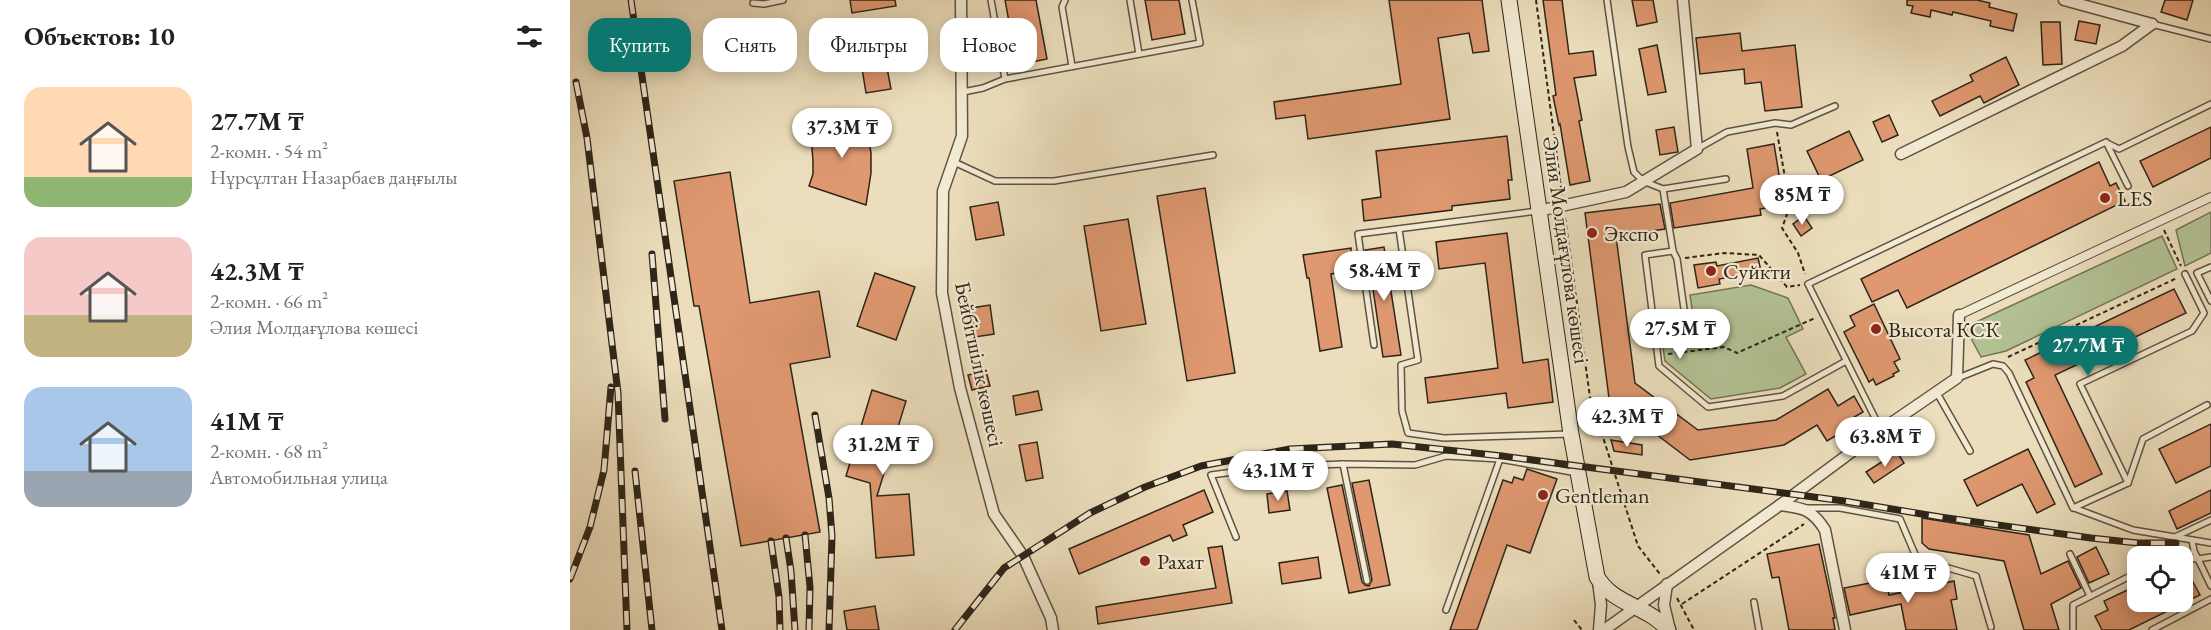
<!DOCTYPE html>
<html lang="ru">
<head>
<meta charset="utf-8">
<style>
	:root { --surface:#fff; --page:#f2f2f2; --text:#202124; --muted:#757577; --accent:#0f766e }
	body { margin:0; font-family:"EB Garamond",serif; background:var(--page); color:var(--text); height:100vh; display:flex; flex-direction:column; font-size:22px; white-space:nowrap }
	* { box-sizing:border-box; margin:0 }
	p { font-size:20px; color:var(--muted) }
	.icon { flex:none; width:33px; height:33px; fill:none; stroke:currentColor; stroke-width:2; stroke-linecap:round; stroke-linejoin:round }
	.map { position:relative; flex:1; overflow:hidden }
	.drawer { display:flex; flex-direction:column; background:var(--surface); width:570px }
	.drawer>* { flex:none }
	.guide { position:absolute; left:18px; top:18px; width:570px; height:54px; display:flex; gap:12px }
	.buttons { position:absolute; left:1557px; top:546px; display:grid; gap:12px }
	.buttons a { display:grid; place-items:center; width:66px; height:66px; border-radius:12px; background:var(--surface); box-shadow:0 3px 15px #0003; font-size:30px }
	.price { position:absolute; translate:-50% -51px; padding:0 14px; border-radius:21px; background:#fff; color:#222; font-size:20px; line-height:39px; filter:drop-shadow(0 2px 3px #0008) }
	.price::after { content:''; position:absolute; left:50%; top:36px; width:18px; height:14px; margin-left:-9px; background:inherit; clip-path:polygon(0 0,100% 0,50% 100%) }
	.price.selected { background:var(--accent); color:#fff }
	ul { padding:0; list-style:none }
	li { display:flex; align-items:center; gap:18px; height:150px; padding:0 24px }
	li span { display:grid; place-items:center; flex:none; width:168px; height:120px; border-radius:18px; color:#555 }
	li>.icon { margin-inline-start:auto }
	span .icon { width:72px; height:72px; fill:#fffc; stroke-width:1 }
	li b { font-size:26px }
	h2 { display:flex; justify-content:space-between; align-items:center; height:72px; padding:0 24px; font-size:26px }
	.tag { padding:0 21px; border-radius:18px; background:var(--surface); box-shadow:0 3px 15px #0003; font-size:21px; line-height:54px }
	.tag.selected { background:var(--accent); color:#fff }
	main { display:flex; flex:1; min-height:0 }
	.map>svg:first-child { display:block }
	.green { fill:#b3c294; stroke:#707456; stroke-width:1.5 }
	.building { fill:#df9870; stroke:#2e2519; stroke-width:1.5 }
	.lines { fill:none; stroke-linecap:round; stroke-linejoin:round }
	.service-casing { stroke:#5e5342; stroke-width:8 }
	.pedestrian-casing { stroke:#5e5342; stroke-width:10 }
	.minor-casing { stroke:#5e5342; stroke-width:13 }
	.secondary-casing { stroke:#2e2519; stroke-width:17 }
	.path { stroke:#2e2519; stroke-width:2; stroke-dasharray:4.5 3; stroke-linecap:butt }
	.service { stroke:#f3ead3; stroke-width:5 }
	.pedestrian { stroke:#f3ead3; stroke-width:8 }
	.minor { stroke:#f3ead3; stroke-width:10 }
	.secondary { stroke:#f3ead3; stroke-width:15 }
	.rail-casing { stroke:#2e2519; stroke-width:7 }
	.rail { stroke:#f3ead3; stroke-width:4.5; stroke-dasharray:14; stroke-linecap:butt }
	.poi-dot { fill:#8f2418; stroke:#f3ead3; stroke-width:2 }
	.labels { text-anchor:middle; stroke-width:4.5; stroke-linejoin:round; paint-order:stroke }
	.poi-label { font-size:22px; fill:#2e2519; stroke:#f3ead3; text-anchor:start }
	.street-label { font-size:22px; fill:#2e2519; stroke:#f3ead3 }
</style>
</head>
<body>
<main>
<section class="drawer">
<h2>Объектов: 10<svg class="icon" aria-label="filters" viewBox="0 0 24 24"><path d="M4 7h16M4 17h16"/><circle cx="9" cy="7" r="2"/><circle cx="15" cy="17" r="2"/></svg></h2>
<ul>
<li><span style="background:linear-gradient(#ffd9b3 75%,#8fb573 0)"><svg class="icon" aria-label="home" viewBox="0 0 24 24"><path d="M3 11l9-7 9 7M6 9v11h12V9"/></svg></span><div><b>27.7M ₸</b><p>2-комн. · 54 m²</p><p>Нұрсұлтан Назарбаев даңғылы</p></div></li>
<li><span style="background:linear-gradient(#f6c9c9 65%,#c2b280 0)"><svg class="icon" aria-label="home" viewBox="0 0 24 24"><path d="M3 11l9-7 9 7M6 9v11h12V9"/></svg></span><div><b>42.3M ₸</b><p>2-комн. · 66 m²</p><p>Әлия Молдағұлова көшесі</p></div></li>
<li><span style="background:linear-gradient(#a9c7e8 70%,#9aa5b1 0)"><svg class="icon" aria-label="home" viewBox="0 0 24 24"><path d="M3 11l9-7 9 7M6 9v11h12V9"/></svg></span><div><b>41M ₸</b><p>2-комн. · 68 m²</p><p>Автомобильная улица</p></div></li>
</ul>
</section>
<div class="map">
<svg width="1641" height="630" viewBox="0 0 1641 630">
	<rect width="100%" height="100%" fill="#ecdebc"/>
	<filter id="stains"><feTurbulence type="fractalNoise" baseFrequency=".00333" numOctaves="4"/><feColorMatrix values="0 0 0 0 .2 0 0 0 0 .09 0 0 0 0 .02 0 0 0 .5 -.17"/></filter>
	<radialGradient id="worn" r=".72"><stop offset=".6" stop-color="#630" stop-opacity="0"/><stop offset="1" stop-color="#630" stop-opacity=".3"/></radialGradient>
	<g class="green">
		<polygon points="1641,212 1641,253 1615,266 1606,230"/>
		<polygon points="1592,236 1607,269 1436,351 1411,357 1395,327"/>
		<polygon points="1181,285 1218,298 1233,329 1216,337 1236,374 1210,388 1141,399 1095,361 1089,320 1123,315 1120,295"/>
	</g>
	<g class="building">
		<polygon points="280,0 325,0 326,6 282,13"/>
		<polygon points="435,0 466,0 477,59 447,65"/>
		<polygon points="575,0 609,0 615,34 582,40"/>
		<polygon points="819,0 912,0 919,51 903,53 899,33 868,38 880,119 738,139 735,115 706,119 704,102 831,84"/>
		<polygon points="973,0 992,0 999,54 1023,51 1026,75 1004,78 1012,120 1009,121 1020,181 1000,185 990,124 989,125 983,96 986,95"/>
		<polygon points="1062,0 1083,0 1087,22 1067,26"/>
		<polygon points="1337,0 1407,0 1420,3 1419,7 1447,14 1443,31 1420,26 1421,21 1383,12 1382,15 1361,10 1360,17 1341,13 1343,6 1337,5"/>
		<polygon points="1595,0 1623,0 1617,20 1591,12"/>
		<polygon points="1509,21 1530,25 1526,44 1505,40"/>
		<polygon points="1471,22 1490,22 1492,64 1473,65"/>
		<polygon points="1170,33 1172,51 1225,45 1232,107 1195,111 1191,82 1175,84 1174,69 1130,74 1126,38"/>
		<polygon points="1087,45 1096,92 1078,95 1069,49"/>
		<polygon points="314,52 321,89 296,93 290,56"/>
		<polygon points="1436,57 1449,85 1414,103 1410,96 1370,116 1362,101 1403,81 1400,75"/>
		<polygon points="1319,115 1328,135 1312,142 1303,122"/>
		<polygon points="295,116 301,153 301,173 296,205 239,186 243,174 243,161 242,148 236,130"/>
		<polygon points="1104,127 1108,152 1090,155 1086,130"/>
		<polygon points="1641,127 1641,158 1583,187 1570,161"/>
		<polygon points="1279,131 1293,160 1251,180 1237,151"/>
		<polygon points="937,136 942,180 938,180 940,199 882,206 882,210 794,221 792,200 811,197 806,151"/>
		<polygon points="1204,144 1214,205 1190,209 1191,215 1104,228 1100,203 1183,188 1177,149"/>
		<polygon points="1529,162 1540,186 1546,183 1555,201 1337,308 1328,290 1302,302 1291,279"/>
		<polygon points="160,172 180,303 249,291 260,357 220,364 250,532 171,546 129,306 124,306 104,181"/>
		<polygon points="635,188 665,373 617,381 587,196"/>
		<polygon points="428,202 434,235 406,240 400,207"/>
		<polygon points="1090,204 1095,229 1046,236 1065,383 1128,430 1206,420 1258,389 1268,406 1284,396 1293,412 1269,426 1272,432 1257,441 1247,425 1214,445 1120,460 1039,398 1015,213"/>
		<polygon points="1234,216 1242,228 1231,236 1223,224"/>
		<polygon points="558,219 576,324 531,331 514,226"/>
		<polygon points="937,233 953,363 978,359 983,402 938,408 936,393 858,403 855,378 928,368 915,263 869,269 866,242"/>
		<polygon points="814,247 831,355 813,357 800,269 798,269 795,250"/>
		<polygon points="781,248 781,252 786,252 788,270 761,274 772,347 750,351 739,278 737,278 733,255"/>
		<polygon points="1188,258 1191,271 1149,279 1150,284 1128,288 1124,265 1146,262 1147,266"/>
		<polygon points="305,273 345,287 326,340 287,326"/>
		<polygon points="1604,289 1616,313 1485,375 1532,474 1505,487 1456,382 1464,378 1455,360"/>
		<polygon points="1304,304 1330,359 1324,362 1329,371 1323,374 1324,376 1306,385 1303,379 1299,382 1274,332 1285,326 1280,316"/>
		<polygon points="420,305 424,334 405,337 401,308"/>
		<polygon points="416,371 420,386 402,390 398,375"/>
		<polygon points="302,390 336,401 307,496 339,494 344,555 306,558 300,483 276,476"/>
		<polygon points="468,391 472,410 446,415 443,396"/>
		<polygon points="1641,424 1641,466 1606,483 1589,449"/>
		<polygon points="1041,440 1072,445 1072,455 1044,451"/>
		<polygon points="467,442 473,478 456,481 449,445"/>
		<polygon points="1458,449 1485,504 1467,513 1452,484 1407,506 1394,480"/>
		<polygon points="1327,452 1334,463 1304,483 1296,472"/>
		<polygon points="957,469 987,479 960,553 937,545 907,630 880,630 933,480 942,483 944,477 953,480"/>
		<polygon points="799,480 820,585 779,593 757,488 772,485 792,582 795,585 799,586 802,580 782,483"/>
		<polygon points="634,490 643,512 613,525 617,535 603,541 600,535 509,574 499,549"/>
		<polygon points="1641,490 1641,513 1607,529 1599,511"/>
		<polygon points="717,491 720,510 699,513 697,494"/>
		<polygon points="1352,518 1459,535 1471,574 1498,561 1511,588 1481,604 1489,630 1454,630 1434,561 1359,549 1352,543"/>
		<polygon points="1249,544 1265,618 1263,618 1265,630 1219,630 1209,577 1202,578 1197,554"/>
		<polygon points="652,546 662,603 528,624 526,607 646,588 638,548"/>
		<polygon points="1526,547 1539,574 1519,583 1507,557"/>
		<polygon points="748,557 751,578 712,584 709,563"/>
		<polygon points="1612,562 1630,595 1559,630 1532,630 1525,616 1538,610 1534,601 1568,585 1568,602 1612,602"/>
		<polygon points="1316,580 1319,595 1384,581 1387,599 1381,600 1387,630 1336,630 1331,604 1280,615 1274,588"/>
		<polygon points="305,606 309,630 277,630 274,611"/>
	</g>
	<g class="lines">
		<g class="service-casing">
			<g id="service">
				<polyline points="421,0 435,79"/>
				<polyline points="495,0 492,7 502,66"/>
				<polyline points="560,0 569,54"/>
				<polyline points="1037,0 1058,147 1064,172 1073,181 1093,189 1103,251 1075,255 1089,366 1138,407 1213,396 1276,361"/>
				<polyline points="183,3 194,4 213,0"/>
				<polyline points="1582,24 1641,39"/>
				<polyline points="393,92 413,88 435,79 630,43 622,0"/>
				<polyline points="1537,143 1549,149 1641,104"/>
				<polyline points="1127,149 1157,132 1205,123 1221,125 1265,106"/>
				<polyline points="384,162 425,181 484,181 643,155"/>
				<polyline points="1093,189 1156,179"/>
				<polyline points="829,229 848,360 831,365 832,411 838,433 874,438 999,434"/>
				<polyline points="1103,251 1107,259 1114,309"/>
				<polyline points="1641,267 1627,273 1641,301"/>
				<polyline points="804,345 788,234 967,211"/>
				<polyline points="1388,378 1423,364 1433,366 1439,373 1503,508 1558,483 1510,384 1622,331 1634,313 1615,274"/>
				<polyline points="1367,393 1400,451"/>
				<polyline points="1311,430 1238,284 1536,142 1558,186"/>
				<polyline points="773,464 797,581"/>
				<polyline points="1558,483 1573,439 1637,405"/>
				<polyline points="1236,508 1270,508 1330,519 1347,559 1406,576 1421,627"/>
				<polyline points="1504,508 1563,530 1641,543"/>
				<polyline points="1607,536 1641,520"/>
				<polyline points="666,537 641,475 700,467 773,464 845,465 876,456 930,459 1007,473"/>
				<polyline points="1622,540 1624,551 1641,586"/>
				<polyline points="1500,554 1520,596"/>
				<polyline points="1607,556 1608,556"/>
				<polyline points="1612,557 1627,559 1641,557"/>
				<polyline points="1184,602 1189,630"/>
				<polyline points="876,610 930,459"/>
				<polyline points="1503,630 1503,605 1568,572"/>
				<polyline points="1582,630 1641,599"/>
			</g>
		</g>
		<g class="pedestrian-casing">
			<polyline id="pedestrian" points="1389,315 1641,197"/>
		</g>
		<g class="minor-casing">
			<g id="minor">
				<polyline points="391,0 392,136 373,191 372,293 390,388 424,514 453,556 481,618 483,630"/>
				<polyline points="1494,0 1582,24"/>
				<polyline points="1331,154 1552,46 1582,24"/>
				<polyline points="968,211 1056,192 1127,149 1113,0"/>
				<path d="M1210 505C1233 508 1242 509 1255 530L1275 630"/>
				<polyline points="1028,581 1031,605 1029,630"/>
				<polyline points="1097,584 1094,605 1100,630"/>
				<polyline points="1034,630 1210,505 1311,430 1387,378 1389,315"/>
			</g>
		</g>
		<g class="secondary-casing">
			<path id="secondary" d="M939 0 1001 434 1027 577C1043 605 1079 606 1098 630"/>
		</g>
		<g class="path">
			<polyline points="966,0 992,195"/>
			<polyline points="1207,132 1220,206 1212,228 1228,253 1235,274"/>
			<polyline points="995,218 1020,397 1068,546 1090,574"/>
			<polyline points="1594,230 1611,266"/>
			<polyline points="1115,258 1154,253 1189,255 1217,287 1230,285"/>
			<polyline points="1098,354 1154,347 1167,353 1245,318"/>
			<polyline points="1438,357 1607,278"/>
			<polyline points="1107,598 1124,630"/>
			<polyline points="1112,604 1234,524"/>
			<polyline points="1004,620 1012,630"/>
		</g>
		<use href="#service" class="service"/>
		<use href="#pedestrian" class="pedestrian"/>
		<use href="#minor" class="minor"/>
		<use href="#secondary" class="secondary"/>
		<g class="rail-casing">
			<g id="rail">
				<polyline points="61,0 152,630"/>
				<polyline points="6,82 17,138 48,393 57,630"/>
				<polyline points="82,254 95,419"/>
				<polyline points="245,415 259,498 262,536 259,630"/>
				<polyline points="65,471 82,630"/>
				<polyline points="235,535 240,587 239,630"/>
				<polyline points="216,538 221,571 225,630"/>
				<polyline points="201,541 209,597 210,630"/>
				<polyline points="0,579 20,527 34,470 41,387"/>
				<polyline points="385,630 434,568 520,513 575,487 631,466 720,449 822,444 932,456 1274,501 1370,517 1521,538 1568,543 1606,543"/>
			</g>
		</g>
		<use href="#rail" class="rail"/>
	</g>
	<g class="poi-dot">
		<circle cx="1535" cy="198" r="6"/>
		<circle cx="1022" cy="233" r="6"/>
		<circle cx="1141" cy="271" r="6"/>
		<circle cx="1306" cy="329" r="6"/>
		<circle cx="973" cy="495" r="6"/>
		<circle cx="575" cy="561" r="6"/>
	</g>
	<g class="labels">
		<g class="poi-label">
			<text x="1547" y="206">LES</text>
			<text x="1034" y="241">Экспо</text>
			<text x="1153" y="279">Суйкти</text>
			<text x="1318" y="337">Высота КСК</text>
			<text x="985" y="503">Gentleman</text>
			<text x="587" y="569">Рахат</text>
		</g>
		<g class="street-label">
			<text transform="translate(997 250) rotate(82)" y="8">Әлия Молдағұлова көшесі</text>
			<text transform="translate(410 364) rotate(78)" y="8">Бейбітшілік көшесі</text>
		</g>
	</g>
	<rect width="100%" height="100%" filter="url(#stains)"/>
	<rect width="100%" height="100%" fill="url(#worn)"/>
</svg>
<div class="buttons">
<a><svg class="icon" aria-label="locate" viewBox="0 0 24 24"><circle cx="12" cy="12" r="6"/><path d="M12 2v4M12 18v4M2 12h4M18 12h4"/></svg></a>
</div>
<b class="price" style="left:272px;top:159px">37.3M ₸</b>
<b class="price" style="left:1232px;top:226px">85M ₸</b>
<b class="price" style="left:814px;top:302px">58.4M ₸</b>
<b class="price" style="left:1110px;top:360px">27.5M ₸</b>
<b class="price selected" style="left:1518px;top:377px">27.7M ₸</b>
<b class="price" style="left:1057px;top:448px">42.3M ₸</b>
<b class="price" style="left:1315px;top:468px">63.8M ₸</b>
<b class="price" style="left:313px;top:476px">31.2M ₸</b>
<b class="price" style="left:708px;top:502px">43.1M ₸</b>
<b class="price" style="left:1338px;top:604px">41M ₸</b>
<div class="guide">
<a class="tag selected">Купить</a>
<a class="tag">Снять</a>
<a class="tag">Фильтры</a>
<a class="tag">Новое</a>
</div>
</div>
</main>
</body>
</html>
